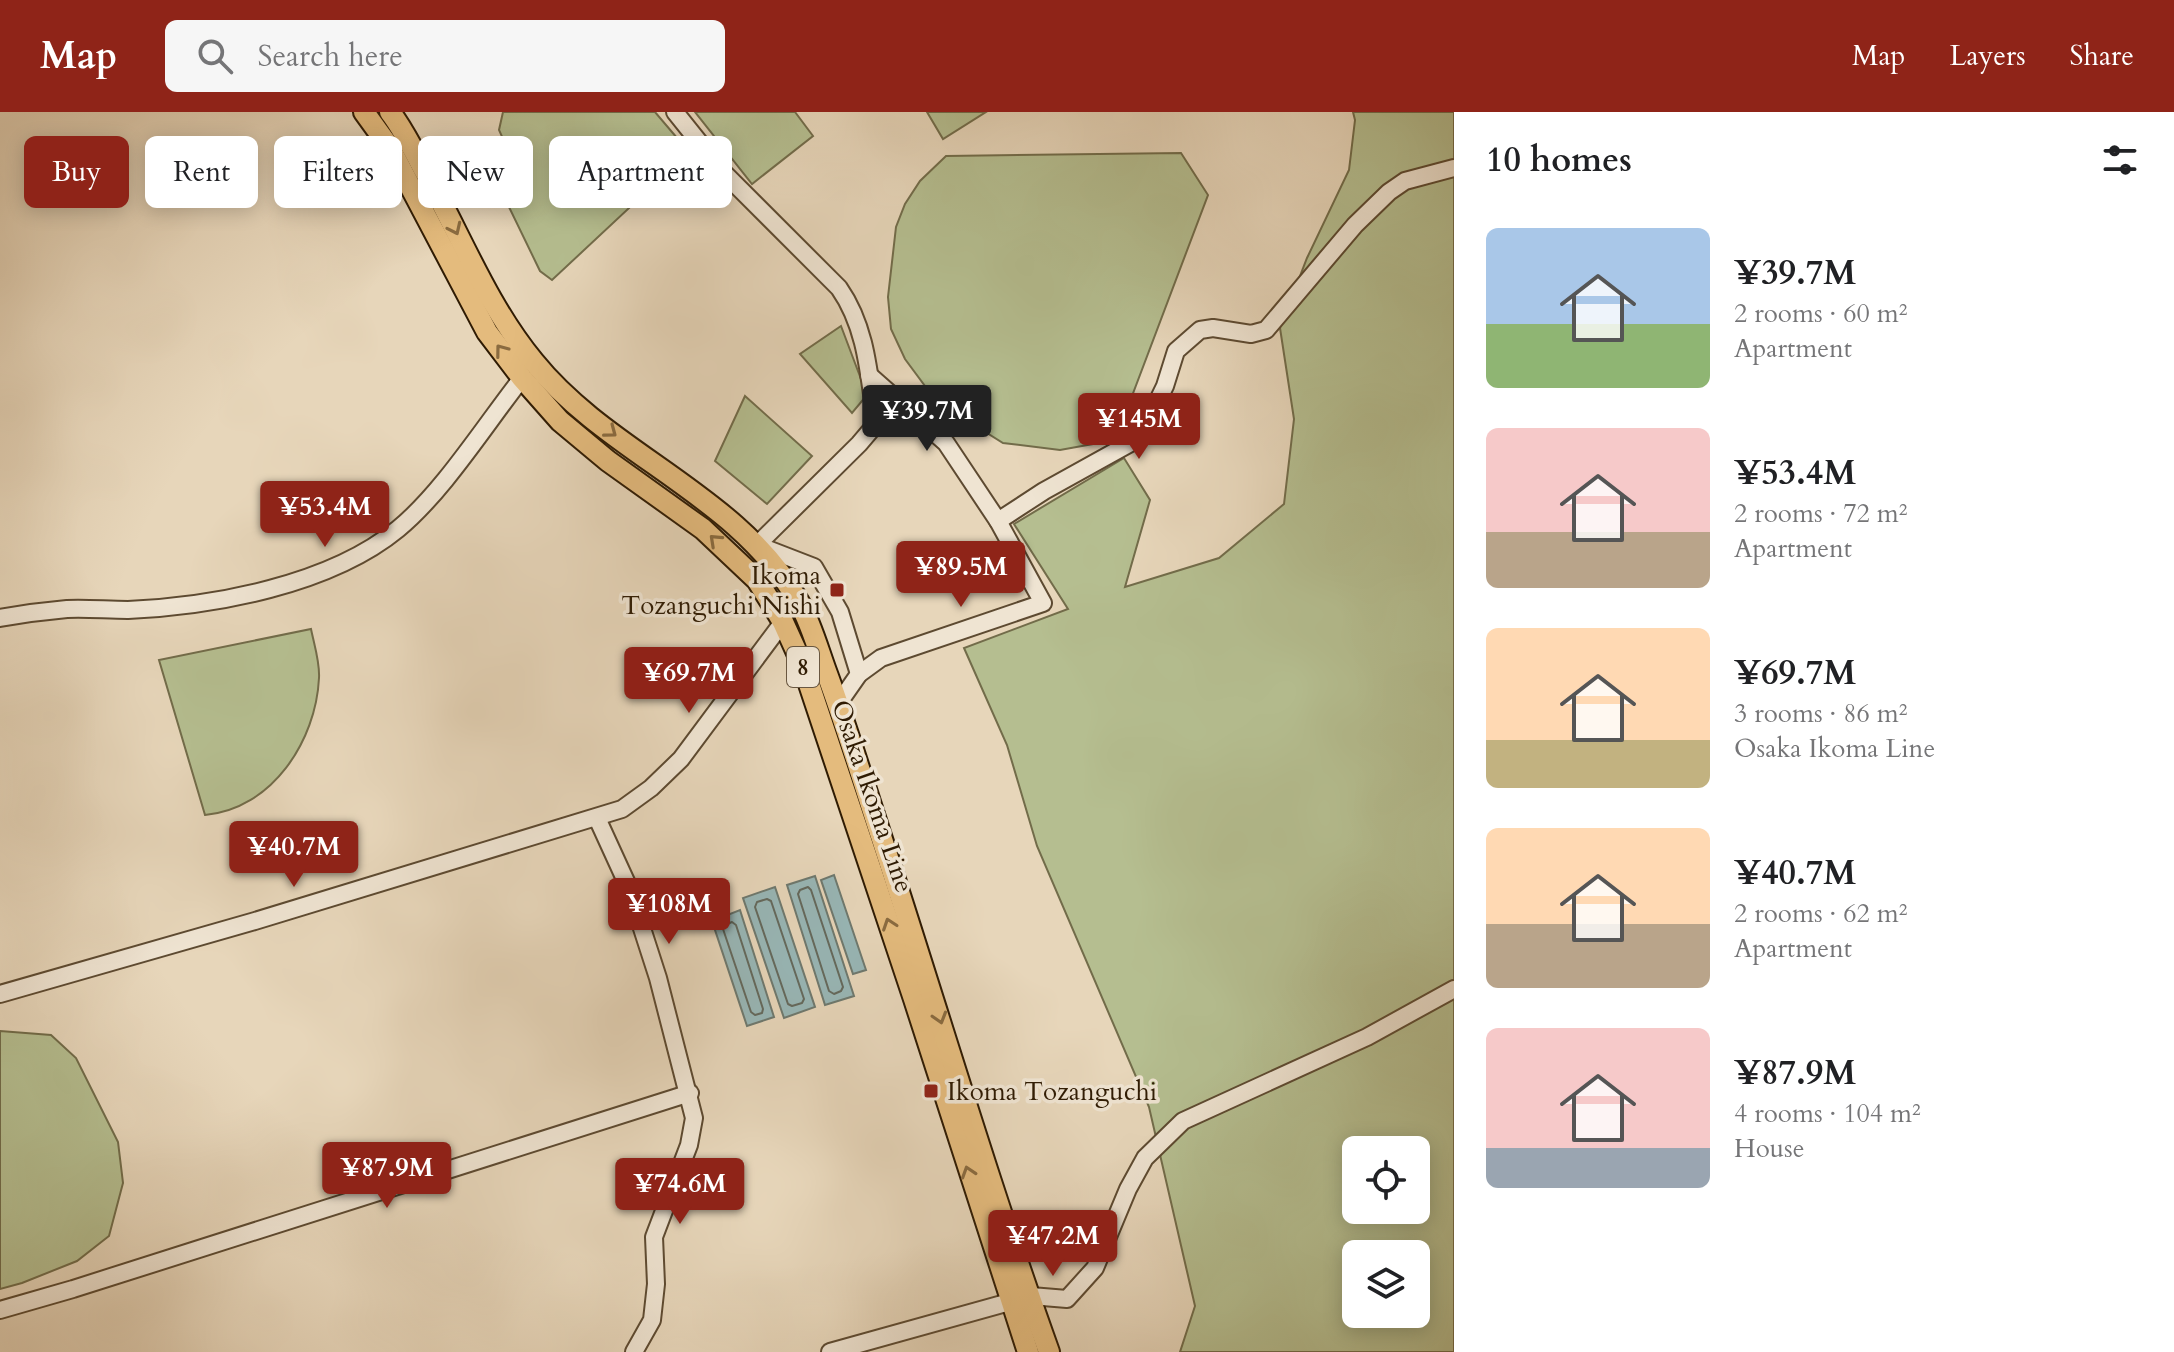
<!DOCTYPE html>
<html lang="en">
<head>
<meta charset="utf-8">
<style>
	:root { --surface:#fff; --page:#f6f6f6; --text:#202124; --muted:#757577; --accent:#8f2418 }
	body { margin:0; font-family:Cardo,serif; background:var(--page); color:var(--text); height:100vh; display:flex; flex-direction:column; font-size:30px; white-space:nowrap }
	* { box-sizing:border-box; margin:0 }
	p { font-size:26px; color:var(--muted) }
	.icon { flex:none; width:44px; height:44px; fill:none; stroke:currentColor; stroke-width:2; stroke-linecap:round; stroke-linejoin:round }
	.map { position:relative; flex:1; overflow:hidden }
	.drawer { display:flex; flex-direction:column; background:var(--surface); width:720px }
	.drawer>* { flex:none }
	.hud { position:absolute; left:24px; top:24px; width:760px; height:72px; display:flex; gap:16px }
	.fabs { position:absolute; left:1342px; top:1024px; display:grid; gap:16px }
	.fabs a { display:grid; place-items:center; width:88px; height:88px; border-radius:12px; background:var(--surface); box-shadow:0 4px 20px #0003; font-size:40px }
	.price { position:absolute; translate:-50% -68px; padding:0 18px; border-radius:8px; background:var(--accent); color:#fff; font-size:26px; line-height:52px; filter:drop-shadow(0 2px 4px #0008) }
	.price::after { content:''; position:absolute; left:50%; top:48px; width:24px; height:18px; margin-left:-12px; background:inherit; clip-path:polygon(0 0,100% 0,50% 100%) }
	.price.selected { background:#222; color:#fff }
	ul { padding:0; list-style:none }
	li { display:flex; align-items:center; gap:24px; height:200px; padding:0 32px }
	li span { display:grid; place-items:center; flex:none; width:224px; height:160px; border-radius:12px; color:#555 }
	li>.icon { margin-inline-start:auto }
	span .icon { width:96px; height:96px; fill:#fffc; stroke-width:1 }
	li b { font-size:34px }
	h2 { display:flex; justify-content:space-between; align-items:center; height:96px; padding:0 32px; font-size:34px }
	.pill { padding:0 28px; border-radius:12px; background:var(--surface); box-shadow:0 4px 20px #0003; font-size:28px; line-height:72px }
	.pill.selected { background:var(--accent); color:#fff }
	header { display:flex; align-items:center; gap:48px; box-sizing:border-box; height:112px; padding:0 40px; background:var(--accent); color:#fff }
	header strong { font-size:38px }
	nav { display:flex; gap:44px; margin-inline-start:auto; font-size:28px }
	.search { width:560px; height:72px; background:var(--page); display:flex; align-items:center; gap:20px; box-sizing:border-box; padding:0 28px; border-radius:12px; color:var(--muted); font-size:30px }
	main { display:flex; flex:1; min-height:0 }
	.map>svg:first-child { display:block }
	.green { fill:#b5be90; stroke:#726c4a; stroke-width:2; fill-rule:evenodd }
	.water { fill:#98b7b7; stroke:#6e796f; stroke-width:2 }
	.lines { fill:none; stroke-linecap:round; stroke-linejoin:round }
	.shore { stroke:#64695d; stroke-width:2 }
	.minor-casing { stroke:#5d4a31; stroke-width:20 }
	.major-casing { stroke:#2f1b03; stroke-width:24 }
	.minor { stroke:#efe4d2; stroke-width:16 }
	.major { stroke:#e4bb7d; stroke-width:20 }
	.oneway { stroke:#8a6b40 }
	.poi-dot { fill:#8f2418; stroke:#efe4d2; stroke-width:3 }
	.labels { text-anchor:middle; stroke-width:7; stroke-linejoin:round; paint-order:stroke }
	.shield { fill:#efe4d2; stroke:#695741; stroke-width:2 }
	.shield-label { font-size:24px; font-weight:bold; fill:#2f1b03 }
	.poi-label { font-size:26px; fill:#2f1b03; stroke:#efe4d2; text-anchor:end }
	.street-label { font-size:26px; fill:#2f1b03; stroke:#efe4d2 }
</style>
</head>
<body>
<header>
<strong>Map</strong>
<div class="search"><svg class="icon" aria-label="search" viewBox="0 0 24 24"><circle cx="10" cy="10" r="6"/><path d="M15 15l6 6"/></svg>Search here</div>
<nav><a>Map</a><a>Layers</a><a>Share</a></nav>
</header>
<main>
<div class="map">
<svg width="1454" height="1240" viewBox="0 0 1454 1240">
	<rect width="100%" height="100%" fill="#e7d6ba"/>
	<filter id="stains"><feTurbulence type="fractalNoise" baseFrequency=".0025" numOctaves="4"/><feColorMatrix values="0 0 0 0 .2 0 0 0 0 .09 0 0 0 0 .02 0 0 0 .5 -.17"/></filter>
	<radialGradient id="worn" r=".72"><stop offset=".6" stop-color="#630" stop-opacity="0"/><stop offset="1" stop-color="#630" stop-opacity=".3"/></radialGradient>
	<g class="green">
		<polygon points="503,0 655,0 689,40 552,168 540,159 508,93 508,38 499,18"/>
		<polygon points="695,0 795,0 813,24 752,72"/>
		<polygon points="927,0 986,0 943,27"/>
		<path d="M1353 0H1454V1240H1180L1195 1194 1149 995 1037 734 1007 633 964 536 1068 497 1014 412 1124 346 1150 388 1125 475 1219 446 1284 392 1294 307 1280 216 1307 146 1349 58 1355 8ZM1356 1038H1416V1098H1356ZM1356 1142H1416V1202H1356Z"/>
		<polygon points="1181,41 1208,83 1118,321 1093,332 1060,338 1003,331 952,299 928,278 905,247 891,217 888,185 896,115 905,92 920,69 946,44"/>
		<polygon points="841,214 867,283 852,301 800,242"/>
		<polygon points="745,284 812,344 767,392 715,349"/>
		<path d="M311 517C314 532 320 550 319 566 316 629 272 697 205 703L159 548Z"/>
		<polygon points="0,919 51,923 76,946 118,1030 123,1071 109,1124 77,1149 22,1171 0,1177"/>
	</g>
	<g class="water">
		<polygon points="834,763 866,858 853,862 821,768"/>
		<polygon points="815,764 854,884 825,893 787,773"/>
		<polygon points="775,775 815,895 784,906 743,786"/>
		<polygon points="740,798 774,905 747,914 712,809"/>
	</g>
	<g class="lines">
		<g class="shore">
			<polygon points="808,775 811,778 843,875 841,879 834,882 829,879 798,782 800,778"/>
			<polygon points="767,787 771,789 804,887 802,891 792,894 788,892 755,795 757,790"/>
			<polygon points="732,810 736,813 763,897 762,901 755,903 751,900 723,817 725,813"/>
		</g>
		<g class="minor-casing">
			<g id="minor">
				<path d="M675 0 723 60 839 176C867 216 869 264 876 312L859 332 757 433 814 455 840 500 859 562"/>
				<polyline points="998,409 1044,379 1136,328 1147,311 1165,274 1176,239 1200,218 1213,216 1251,222 1266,218 1355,113 1389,80 1405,69 1454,56"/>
				<path d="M0 506C22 502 44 499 67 497 87 496 107 498 128 498 214 494 330 473 398 417 443 380 485 313 522 266"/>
				<polyline points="838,592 859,562 881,546 1043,491 998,409 946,331 869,263"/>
				<polyline points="597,706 629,776 658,866 694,1006 689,1033 654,1125 656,1172 652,1208 634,1240"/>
				<polyline points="0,882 255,809 622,697 651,676 681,647 783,510"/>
				<polyline points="0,1198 73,1177 690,981"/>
				<polyline points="830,1240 1031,1184 1067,1187 1095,1156 1128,1077 1145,1046 1183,1009 1367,925 1454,877"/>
			</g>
		</g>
		<g class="major-casing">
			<g id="major">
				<polyline points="364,0 390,36 487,220 522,266 560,309 608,349 703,417 757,468 783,510 803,554 914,887 1028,1240"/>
				<path d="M390 0C403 17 413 37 423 56 460 121 486 192 534 250 610 344 740 383 800 492 811 512 818 537 826 559 846 613 863 669 881 724 937 896 988 1070 1049 1240"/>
			</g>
		</g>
		<use href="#minor" class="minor"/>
		<use href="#major" class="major"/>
	</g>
	<defs><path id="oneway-chevron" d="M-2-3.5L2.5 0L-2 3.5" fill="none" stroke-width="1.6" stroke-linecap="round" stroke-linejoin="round" transform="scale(2)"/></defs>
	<g class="oneway">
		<use href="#oneway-chevron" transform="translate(455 117) rotate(65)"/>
		<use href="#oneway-chevron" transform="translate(501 238) rotate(-127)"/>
		<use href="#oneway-chevron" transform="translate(611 320) rotate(37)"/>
		<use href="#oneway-chevron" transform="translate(715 428) rotate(-137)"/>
		<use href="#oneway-chevron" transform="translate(889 812) rotate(-109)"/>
		<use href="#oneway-chevron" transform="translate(940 906) rotate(73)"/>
		<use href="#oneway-chevron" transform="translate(968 1060) rotate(-108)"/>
	</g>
	<g class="poi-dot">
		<rect x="829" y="470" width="16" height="16" rx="4"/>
		<rect x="923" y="971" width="16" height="16" rx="4"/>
	</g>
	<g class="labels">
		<rect class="shield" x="787" y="535" width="32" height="40" rx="6"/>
		<g class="shield-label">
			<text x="803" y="563">8</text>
		</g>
		<g class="poi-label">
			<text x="821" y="472">Ikoma<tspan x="821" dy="30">Tozanguchi Nishi</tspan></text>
			<text x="947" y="988" text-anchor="start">Ikoma Tozanguchi</text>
		</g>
		<g class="street-label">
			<text transform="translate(873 684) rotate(71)" y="9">Osaka Ikoma Line</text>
		</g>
	</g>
	<rect width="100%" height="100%" filter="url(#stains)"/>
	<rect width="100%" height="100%" fill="url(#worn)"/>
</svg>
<div class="fabs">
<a><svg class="icon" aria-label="locate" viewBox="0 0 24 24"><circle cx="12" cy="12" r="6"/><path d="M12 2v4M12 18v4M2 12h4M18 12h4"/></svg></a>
<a><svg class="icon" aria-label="layers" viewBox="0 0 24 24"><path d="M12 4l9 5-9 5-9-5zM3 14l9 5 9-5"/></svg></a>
</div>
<b class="price selected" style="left:927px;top:341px">¥39.7M</b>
<b class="price" style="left:1139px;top:349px">¥145M</b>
<b class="price" style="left:325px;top:437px">¥53.4M</b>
<b class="price" style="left:961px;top:497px">¥89.5M</b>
<b class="price" style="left:689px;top:603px">¥69.7M</b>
<b class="price" style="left:294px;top:777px">¥40.7M</b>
<b class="price" style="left:669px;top:834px">¥108M</b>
<b class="price" style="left:387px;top:1098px">¥87.9M</b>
<b class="price" style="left:680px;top:1114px">¥74.6M</b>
<b class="price" style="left:1053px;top:1166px">¥47.2M</b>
<div class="hud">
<a class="pill selected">Buy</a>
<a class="pill">Rent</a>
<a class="pill">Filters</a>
<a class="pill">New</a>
<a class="pill">Apartment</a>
</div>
</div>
<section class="drawer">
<h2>10 homes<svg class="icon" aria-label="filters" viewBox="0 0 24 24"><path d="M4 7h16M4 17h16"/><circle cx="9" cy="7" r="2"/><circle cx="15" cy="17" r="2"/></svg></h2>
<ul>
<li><span style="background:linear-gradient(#a9c7e8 60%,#8fb573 0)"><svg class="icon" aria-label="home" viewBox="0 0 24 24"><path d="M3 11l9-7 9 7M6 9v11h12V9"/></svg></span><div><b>¥39.7M</b><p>2 rooms · 60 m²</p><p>Apartment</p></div></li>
<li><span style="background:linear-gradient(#f6c9c9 65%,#b9a48a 0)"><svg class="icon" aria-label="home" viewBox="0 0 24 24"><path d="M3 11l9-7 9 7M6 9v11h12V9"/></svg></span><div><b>¥53.4M</b><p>2 rooms · 72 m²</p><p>Apartment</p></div></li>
<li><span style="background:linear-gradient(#ffd9b3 70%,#c2b280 0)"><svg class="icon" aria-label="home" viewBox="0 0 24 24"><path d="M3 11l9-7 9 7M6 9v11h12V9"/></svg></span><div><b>¥69.7M</b><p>3 rooms · 86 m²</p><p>Osaka Ikoma Line</p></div></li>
<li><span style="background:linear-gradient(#ffd9b3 60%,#b9a48a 0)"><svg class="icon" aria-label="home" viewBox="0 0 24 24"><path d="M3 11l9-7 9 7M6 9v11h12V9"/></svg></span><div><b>¥40.7M</b><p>2 rooms · 62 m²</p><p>Apartment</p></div></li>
<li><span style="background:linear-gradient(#f6c9c9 75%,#9aa5b1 0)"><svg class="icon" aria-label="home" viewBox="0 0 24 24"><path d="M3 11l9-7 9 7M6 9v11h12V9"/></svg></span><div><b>¥87.9M</b><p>4 rooms · 104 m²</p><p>House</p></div></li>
</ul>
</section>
</main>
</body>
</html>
